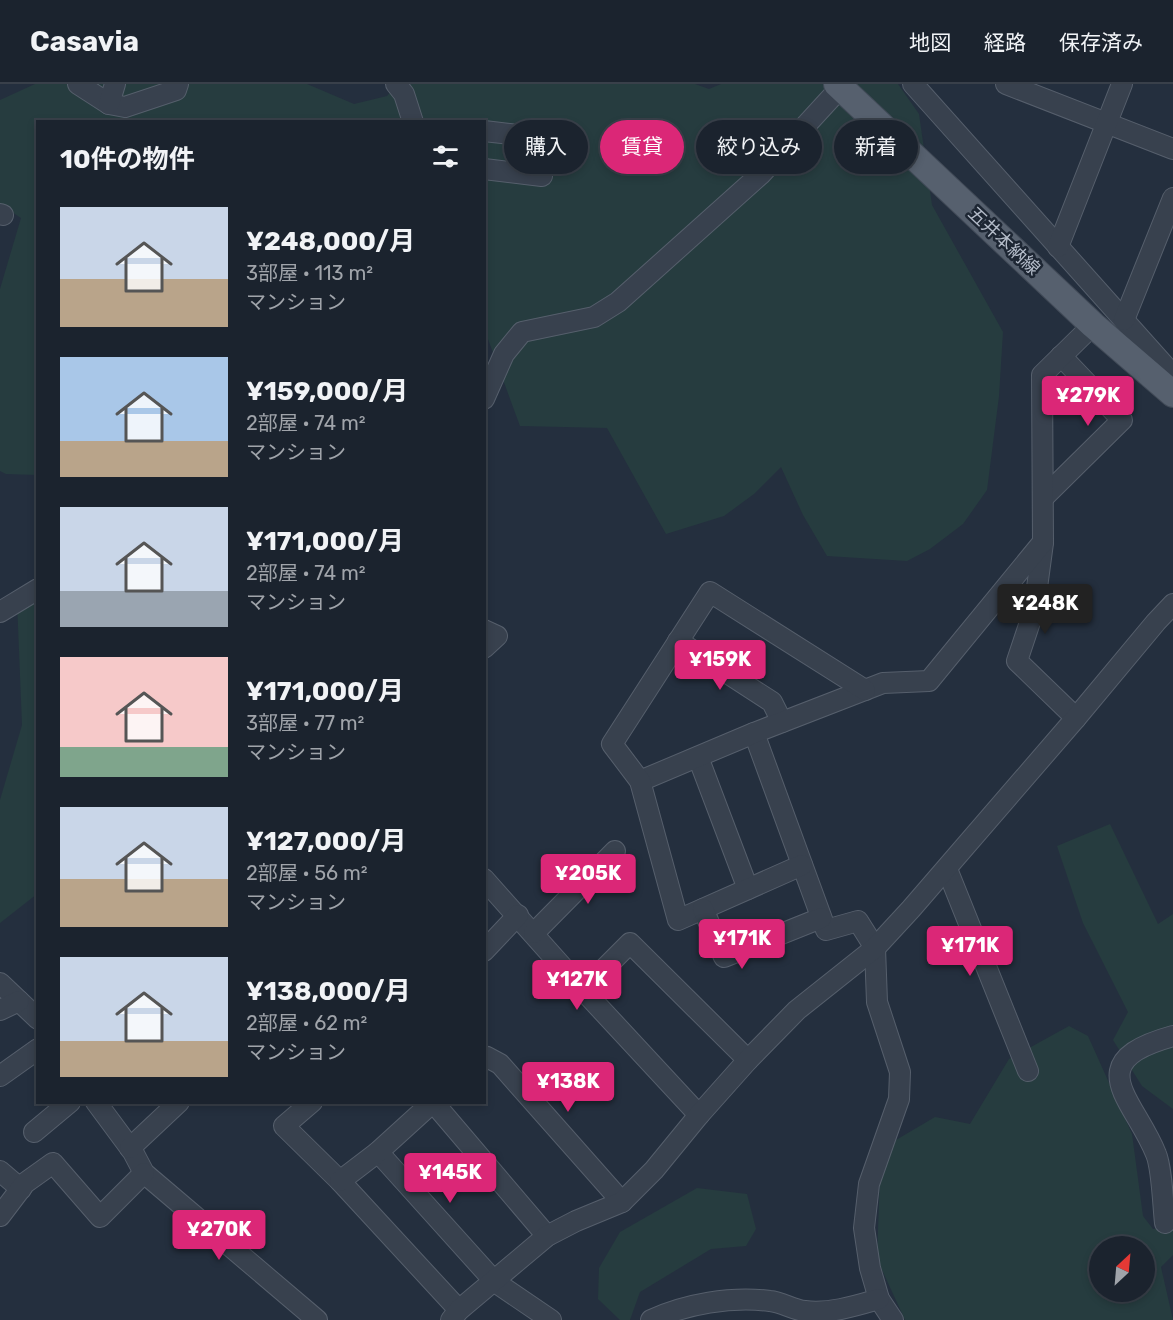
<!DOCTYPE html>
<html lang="ja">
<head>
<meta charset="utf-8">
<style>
	:root { --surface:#1b232e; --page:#282f3a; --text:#f1f3f6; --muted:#a0a4aa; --line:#39404a; --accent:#db2777 }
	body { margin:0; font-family:Rubik,"Noto Sans JP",sans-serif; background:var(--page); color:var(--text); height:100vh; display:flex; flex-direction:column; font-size:22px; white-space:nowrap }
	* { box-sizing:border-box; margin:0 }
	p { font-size:20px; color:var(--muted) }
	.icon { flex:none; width:33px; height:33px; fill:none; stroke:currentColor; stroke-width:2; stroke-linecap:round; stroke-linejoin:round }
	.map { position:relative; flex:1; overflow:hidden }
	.drawer { position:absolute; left:36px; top:36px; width:450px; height:984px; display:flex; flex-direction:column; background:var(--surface); border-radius:0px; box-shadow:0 3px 9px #0003,0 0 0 2px var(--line) }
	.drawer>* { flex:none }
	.top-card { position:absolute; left:504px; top:36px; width:570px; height:54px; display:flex; gap:12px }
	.needle { width:39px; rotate:26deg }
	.controls { position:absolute; left:1089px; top:1152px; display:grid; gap:12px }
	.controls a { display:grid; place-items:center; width:66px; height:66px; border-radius:50%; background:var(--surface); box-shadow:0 3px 9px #0003,0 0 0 2px var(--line); font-size:30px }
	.price { position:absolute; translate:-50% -51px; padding:0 14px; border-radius:6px; background:var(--accent); color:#fff; font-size:20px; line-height:39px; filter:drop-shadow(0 2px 3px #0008) }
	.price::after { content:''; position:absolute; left:50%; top:36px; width:18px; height:14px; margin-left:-9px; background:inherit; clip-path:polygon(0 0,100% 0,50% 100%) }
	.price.active { background:#222; color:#fff }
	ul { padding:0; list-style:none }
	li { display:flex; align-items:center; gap:18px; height:150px; padding:0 24px }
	li span { display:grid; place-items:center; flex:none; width:168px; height:120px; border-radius:0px; color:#555 }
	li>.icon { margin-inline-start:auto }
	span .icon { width:72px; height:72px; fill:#fffc; stroke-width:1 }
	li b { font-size:26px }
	h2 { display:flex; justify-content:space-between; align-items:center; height:72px; padding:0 24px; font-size:26px }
	.pill { padding:0 21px; border-radius:27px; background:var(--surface); box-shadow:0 3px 9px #0003,0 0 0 2px var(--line); font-size:21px; line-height:54px }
	.pill.active { background:var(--accent); color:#fff }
	header { display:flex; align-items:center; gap:36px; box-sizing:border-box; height:84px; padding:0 30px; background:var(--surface); border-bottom:2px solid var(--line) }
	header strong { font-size:28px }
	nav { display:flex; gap:33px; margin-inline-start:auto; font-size:21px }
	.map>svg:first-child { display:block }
	.green { fill:#263c3f; fill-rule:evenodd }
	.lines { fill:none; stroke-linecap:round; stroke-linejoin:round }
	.minor-casing { stroke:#565f6c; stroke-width:22 }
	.major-casing { stroke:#414a57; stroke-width:28 }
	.minor { stroke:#38414e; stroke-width:20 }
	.major { stroke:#56606e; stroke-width:26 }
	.labels { text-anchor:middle; stroke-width:5; stroke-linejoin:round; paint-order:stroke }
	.street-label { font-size:18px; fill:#b4bcc9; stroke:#1d2633 }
</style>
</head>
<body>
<header>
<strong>Casavia</strong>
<nav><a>地図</a><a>経路</a><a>保存済み</a></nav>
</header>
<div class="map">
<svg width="1173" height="1236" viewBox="0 0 1173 1236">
	<rect width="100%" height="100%" fill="#242f3e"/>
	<g class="green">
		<polygon points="35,0 307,0 354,20 387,12 398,0 695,0 709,5 721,0 898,0 919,30 932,121 1003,248 999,312 987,406 963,440 930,465 907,477 827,472 803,431 781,383 754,410 724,432 666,450 607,344 520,342 485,247 486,169 484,168 484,38 38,38 37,391 6,390 0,387 0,205 21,134 0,120 0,16"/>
		<polygon points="37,509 37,810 0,839 0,716 22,641 17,517"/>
		<polygon points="1110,740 1158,840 1173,830 1173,1025 1142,1002 1113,956 1128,928 1083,839 1057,762"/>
		<path d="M1069 942 1088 952 1132 1050 1143 1132 1153 1145 1173 1144V1171L1161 1183 1173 1236H905L877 1175 880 1090 896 1056 935 1033 970 1040 1009 975ZM1100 1162H1144V1208H1100Z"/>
		<polygon points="697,1104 747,1110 756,1145 746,1162 711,1165 640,1208 630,1236 620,1236 598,1215 599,1184 620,1148"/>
	</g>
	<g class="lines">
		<g class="minor-casing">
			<g id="minor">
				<polyline points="78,0 109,20 125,23 176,6 178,0"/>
				<polyline points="396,0 404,10 413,38"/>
				<polyline points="913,0 1173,291"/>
				<polyline points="1006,0 1173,65"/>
				<polyline points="109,20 115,0"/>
				<polyline points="484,47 527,52 542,92 484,85"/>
				<polyline points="0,130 3,131"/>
				<polyline points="1058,163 1122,0"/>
				<polyline points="1124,236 1173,114"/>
				<polyline points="484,315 504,270 522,248 594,233 618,218 761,90 840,4"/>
				<polyline points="1043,414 1122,336 1061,272"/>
				<polyline points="1043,459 1034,526 1017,577 1076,634"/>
				<polyline points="0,528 38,505"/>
				<polyline points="484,546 497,552 484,564"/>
				<polyline points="678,557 772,618 782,638"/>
				<polyline points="754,649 826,846 858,837 875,864 877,918 900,988 899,1015 869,1100 864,1144 870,1184 879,1215 893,1236"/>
				<polyline points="698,673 748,805"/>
				<polyline points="640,697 754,649 883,599 929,597 1043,458 1042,291 1093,241"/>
				<polyline points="802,781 678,836 640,697 612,660 710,508 865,606"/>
				<polyline points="947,785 1028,987"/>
				<polyline points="484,795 583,906 699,1031"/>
				<polyline points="703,825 724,873 821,834"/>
				<polyline points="534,849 615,767"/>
				<polyline points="484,867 518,831"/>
				<polyline points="0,899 38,935"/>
				<polyline points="583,906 630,859 748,976"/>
				<polyline points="0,926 19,917"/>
				<polyline points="484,975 487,973 500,980 622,1118"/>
				<polyline points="0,992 38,965"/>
				<polyline points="96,1018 133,1068 144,1089 317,1236"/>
				<polyline points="312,1018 284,1042 340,1097 459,1226"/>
				<polyline points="433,1018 547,1152"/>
				<polyline points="34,1048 70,1018"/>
				<polyline points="130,1064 179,1018"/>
				<polyline points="378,1068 495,1198 551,1236"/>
				<polyline points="0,1087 21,1105"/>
				<polyline points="340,1097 378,1068 433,1018"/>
				<polyline points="0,1132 25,1099 53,1079 100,1133 144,1089"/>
				<path d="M1165 1139C1163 1121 1162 1084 1156 1070 1134 1015 1078 978 1173 952"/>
				<polyline points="451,1236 459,1226 547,1152 576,1137 622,1118 654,1086 699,1031 748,976 797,926 875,864 911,825 1076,634 1156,538 1173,520"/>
				<path d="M651 1236C686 1220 731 1212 770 1217 782 1218 793 1226 805 1227 830 1230 855 1222 879 1215"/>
			</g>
		</g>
		<g class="major-casing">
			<polyline id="major" points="837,0 1093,241 1173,310"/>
		</g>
		<use href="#minor" class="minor"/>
		<use href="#major" class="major"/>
	</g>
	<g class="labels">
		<g class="street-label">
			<text transform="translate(1004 157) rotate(43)" y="6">五井本納線</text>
		</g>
	</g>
</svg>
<div class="controls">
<a><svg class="needle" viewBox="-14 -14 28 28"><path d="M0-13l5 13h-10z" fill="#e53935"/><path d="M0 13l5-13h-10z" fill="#a0a4aa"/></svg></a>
</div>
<b class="price" style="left:1088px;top:343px">¥279K</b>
<b class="price active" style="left:1045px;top:551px">¥248K</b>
<b class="price" style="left:720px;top:607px">¥159K</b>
<b class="price" style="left:588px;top:821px">¥205K</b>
<b class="price" style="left:742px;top:886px">¥171K</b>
<b class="price" style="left:970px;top:893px">¥171K</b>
<b class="price" style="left:577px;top:927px">¥127K</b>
<b class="price" style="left:568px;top:1029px">¥138K</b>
<b class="price" style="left:450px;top:1120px">¥145K</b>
<b class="price" style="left:219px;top:1177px">¥270K</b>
<div class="top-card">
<a class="pill">購入</a>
<a class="pill active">賃貸</a>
<a class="pill">絞り込み</a>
<a class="pill">新着</a>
</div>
<section class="drawer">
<h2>10件の物件<svg class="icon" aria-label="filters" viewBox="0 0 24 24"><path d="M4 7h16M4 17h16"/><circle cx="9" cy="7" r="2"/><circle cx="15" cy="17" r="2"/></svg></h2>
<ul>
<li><span style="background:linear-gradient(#c9d6e8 60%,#b9a48a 0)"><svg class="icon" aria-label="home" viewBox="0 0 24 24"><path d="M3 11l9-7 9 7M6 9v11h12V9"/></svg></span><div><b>¥248,000/月</b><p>3部屋 · 113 m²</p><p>マンション</p></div></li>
<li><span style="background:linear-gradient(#a9c7e8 70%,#b9a48a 0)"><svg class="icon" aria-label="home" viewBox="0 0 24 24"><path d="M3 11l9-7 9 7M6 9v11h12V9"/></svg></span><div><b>¥159,000/月</b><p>2部屋 · 74 m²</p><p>マンション</p></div></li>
<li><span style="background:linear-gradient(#c9d6e8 70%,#9aa5b1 0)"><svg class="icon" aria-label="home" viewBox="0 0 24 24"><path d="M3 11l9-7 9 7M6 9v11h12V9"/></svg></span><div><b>¥171,000/月</b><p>2部屋 · 74 m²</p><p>マンション</p></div></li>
<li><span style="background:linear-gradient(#f6c9c9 75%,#7fa58c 0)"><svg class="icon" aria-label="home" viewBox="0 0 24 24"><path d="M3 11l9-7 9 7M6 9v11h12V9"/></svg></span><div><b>¥171,000/月</b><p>3部屋 · 77 m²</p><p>マンション</p></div></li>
<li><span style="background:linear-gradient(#c9d6e8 60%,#b9a48a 0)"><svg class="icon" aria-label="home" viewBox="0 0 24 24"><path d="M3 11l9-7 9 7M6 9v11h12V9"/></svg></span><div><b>¥127,000/月</b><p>2部屋 · 56 m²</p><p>マンション</p></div></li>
<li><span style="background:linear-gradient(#c9d6e8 70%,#b9a48a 0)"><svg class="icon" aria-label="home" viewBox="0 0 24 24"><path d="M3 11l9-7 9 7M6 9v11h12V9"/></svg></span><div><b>¥138,000/月</b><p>2部屋 · 62 m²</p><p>マンション</p></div></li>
</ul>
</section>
</div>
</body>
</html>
